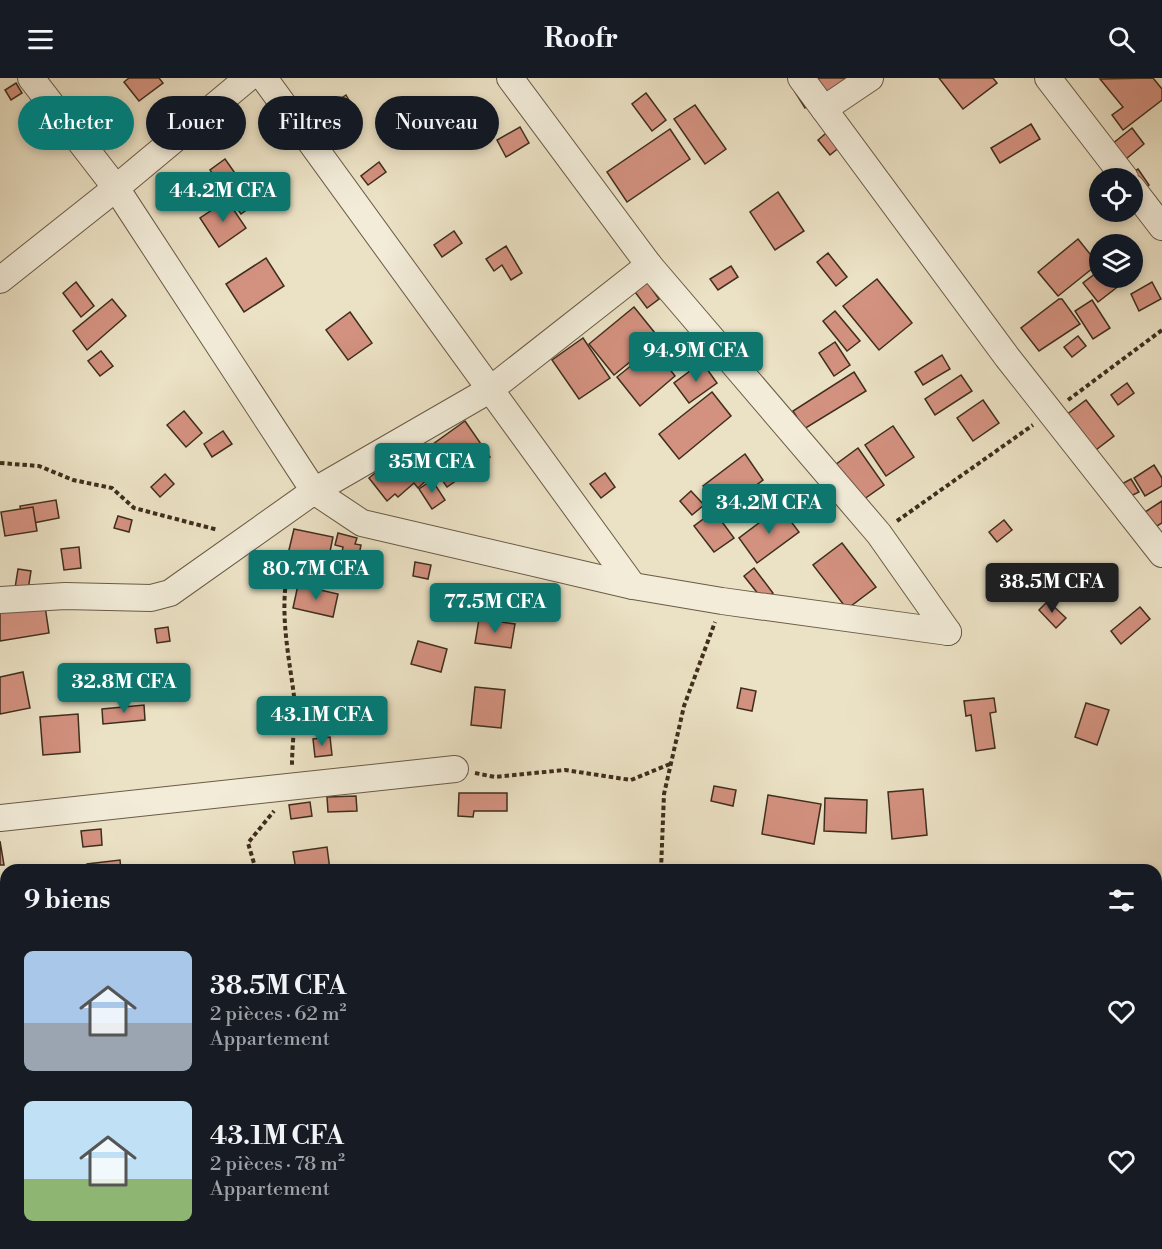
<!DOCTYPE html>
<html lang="fr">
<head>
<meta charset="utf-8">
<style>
	:root { --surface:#171b24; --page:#20242c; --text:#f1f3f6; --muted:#9ea1a6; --accent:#0f766e }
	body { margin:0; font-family:"Libre Bodoni",serif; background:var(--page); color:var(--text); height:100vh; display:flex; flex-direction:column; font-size:22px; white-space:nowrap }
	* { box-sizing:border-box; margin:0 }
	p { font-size:20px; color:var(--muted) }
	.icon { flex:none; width:33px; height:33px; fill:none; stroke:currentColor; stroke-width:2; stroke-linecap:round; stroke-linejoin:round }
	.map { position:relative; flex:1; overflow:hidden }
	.side { position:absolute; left:0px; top:786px; width:1162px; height:386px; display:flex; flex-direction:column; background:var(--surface); border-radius:18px 18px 0 0; box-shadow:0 3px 9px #0003 }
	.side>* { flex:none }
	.banner { position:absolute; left:18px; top:18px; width:600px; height:54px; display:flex; gap:12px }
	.tools { position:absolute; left:1089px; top:90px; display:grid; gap:12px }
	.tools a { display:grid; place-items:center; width:54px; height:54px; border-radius:50%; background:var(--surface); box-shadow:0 3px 9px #0003; font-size:30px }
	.price { position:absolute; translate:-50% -51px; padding:0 14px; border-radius:6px; background:var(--accent); color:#fff; font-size:20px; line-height:39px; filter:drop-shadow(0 2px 3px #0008) }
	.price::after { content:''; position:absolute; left:50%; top:36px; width:18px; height:14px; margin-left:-9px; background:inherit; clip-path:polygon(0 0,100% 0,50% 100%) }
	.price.on { background:#222; color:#fff }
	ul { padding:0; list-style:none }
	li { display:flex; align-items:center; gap:18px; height:150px; padding:0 24px }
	li span { display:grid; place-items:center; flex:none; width:168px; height:120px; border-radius:9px; color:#555 }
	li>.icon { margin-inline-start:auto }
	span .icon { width:72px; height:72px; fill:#fffc; stroke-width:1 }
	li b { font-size:26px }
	h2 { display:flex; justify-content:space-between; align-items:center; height:72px; padding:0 24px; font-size:26px }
	.tag { padding:0 21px; border-radius:27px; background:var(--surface); box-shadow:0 3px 9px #0003; font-size:21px; line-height:54px }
	.tag.on { background:var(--accent); color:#fff }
	header { display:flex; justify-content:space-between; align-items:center; height:78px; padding:0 24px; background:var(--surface); font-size:27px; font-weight:700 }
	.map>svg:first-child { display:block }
	.building { fill:#d3917f; stroke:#3f2e1d; stroke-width:1.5 }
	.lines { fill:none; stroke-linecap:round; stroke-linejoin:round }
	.street-casing { stroke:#6a5b47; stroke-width:28 }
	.path { stroke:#3f2e1d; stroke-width:4; stroke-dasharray:4.5 3; stroke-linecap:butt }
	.street { stroke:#f2ecd9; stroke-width:26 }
</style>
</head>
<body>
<header><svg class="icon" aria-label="menu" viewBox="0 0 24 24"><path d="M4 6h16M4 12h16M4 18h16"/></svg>Roofr<svg class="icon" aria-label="search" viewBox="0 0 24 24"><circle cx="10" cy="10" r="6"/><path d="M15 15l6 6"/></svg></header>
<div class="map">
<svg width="1162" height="1171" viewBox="0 0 1162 1171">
	<rect width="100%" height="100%" fill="#ebe1c4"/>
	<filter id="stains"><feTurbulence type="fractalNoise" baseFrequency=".00333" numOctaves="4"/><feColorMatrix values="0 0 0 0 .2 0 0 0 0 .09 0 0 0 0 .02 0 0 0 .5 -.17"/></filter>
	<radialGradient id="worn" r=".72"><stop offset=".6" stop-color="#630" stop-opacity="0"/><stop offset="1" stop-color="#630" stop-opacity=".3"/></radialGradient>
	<g class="building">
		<polygon points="129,0 159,0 163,5 139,23 124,4"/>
		<polygon points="816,0 850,0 805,30 795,14"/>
		<polygon points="939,0 993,0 997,5 963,31"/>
		<polygon points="1153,0 1162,11 1162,22 1123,52 1112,37 1123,29 1100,1"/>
		<polygon points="16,5 22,15 11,22 5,12"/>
		<polygon points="646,15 666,42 652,53 632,26"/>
		<polygon points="346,17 361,43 350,50 334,25"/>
		<polygon points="695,27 726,71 705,86 674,41"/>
		<polygon points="839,44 852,59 830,77 818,62"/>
		<polygon points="1031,46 1040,61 1000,85 991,70"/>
		<polygon points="520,49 529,65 506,79 497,62"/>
		<polygon points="1132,50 1144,66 1120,86 1107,70"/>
		<polygon points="670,51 690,81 627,124 607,94"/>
		<polygon points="225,81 256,125 241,136 210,92"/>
		<polygon points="379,84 386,94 368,107 361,98"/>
		<polygon points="1138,91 1149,107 1132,118 1124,100"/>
		<polygon points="778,114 804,153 775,172 750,134"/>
		<polygon points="227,122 246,150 219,169 200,140"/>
		<polygon points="454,153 462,165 442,179 434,167"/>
		<polygon points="1078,161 1098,186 1058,218 1038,194"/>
		<polygon points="506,168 522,195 511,202 502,187 494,193 486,181"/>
		<polygon points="828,175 847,199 836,208 817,184"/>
		<polygon points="266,180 284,208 244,234 226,206"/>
		<polygon points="731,188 738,199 718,212 710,201"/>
		<polygon points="1100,192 1100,200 1129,200 1098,224 1083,205"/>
		<polygon points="639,193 659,221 647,230 626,202"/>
		<polygon points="877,201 912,245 879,272 843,228"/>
		<polygon points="76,204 94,228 81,239 63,215"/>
		<polygon points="1152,204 1161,221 1139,233 1131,216"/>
		<polygon points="112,221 126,238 87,272 73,253"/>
		<polygon points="1059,221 1062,221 1080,246 1039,273 1021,250"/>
		<polygon points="1092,222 1110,250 1093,261 1075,233"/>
		<polygon points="634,229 659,260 614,297 589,266"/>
		<polygon points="835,233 860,263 847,273 823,243"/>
		<polygon points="350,234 372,265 348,282 326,252"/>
		<polygon points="1078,258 1086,268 1072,279 1064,269"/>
		<polygon points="583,260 610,300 579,321 552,282"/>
		<polygon points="835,264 850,287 834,298 819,275"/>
		<polygon points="653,270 675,298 640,328 617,299"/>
		<polygon points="101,273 113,288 100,298 88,283"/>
		<polygon points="942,277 950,291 923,307 915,294"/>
		<polygon points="702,284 717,305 689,325 674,305"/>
		<polygon points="854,294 866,313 804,351 793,333"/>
		<polygon points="961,297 972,313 935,337 925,321"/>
		<polygon points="1127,305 1134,315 1118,327 1111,317"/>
		<polygon points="712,314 731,338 679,381 659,356"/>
		<polygon points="983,322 999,345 973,363 957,340"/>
		<polygon points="1086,322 1114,358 1088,378 1061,341"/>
		<polygon points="184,333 202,355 186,369 167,347"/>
		<polygon points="465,343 490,379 447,409 422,374"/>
		<polygon points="893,348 914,379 886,398 865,367"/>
		<polygon points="223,353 232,366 212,379 204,366"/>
		<polygon points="407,369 431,398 418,410 414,405 398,419 395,416 387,423 369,400"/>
		<polygon points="858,370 884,407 857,426 831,390"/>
		<polygon points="745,376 763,402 722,433 703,408"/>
		<polygon points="1154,387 1162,400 1162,408 1145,418 1134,400"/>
		<polygon points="605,395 615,409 601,420 590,406"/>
		<polygon points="165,396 174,406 160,419 151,409"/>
		<polygon points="1131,401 1139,414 1123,422 1116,409"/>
		<polygon points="432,402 445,422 432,431 419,411"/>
		<polygon points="691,413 704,427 692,437 680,423"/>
		<polygon points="56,422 59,440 23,447 20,428"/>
		<polygon points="1162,423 1162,445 1152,451 1142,436"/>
		<polygon points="33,429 37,453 5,458 1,434"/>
		<polygon points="780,429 799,454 757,485 739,460"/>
		<polygon points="714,433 734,460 714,474 694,448"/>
		<polygon points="118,438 132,442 129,454 114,450"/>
		<polygon points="1004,442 1012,452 997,464 989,454"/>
		<polygon points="294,451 333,459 326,493 311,490 313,481 288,476"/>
		<polygon points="338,455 357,460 355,466 361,467 358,482 341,479 343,469 335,467"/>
		<polygon points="842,465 876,509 847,531 813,487"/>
		<polygon points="79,469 81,490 64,492 61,471"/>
		<polygon points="415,484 431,487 428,501 413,498"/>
		<polygon points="361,485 372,487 370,497 359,494"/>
		<polygon points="754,490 773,515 763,522 744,498"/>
		<polygon points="18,491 31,493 28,512 15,510"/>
		<polygon points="1033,493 1046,518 1036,523 1023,499"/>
		<polygon points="298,507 338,516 333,539 293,530"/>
		<polygon points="1048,523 1066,540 1056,550 1039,532"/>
		<polygon points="45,528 49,555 0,563 0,535"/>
		<polygon points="1140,529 1150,541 1121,566 1111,553"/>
		<polygon points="479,541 515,546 511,570 475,565"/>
		<polygon points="168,549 170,563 157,565 155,551"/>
		<polygon points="418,563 447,571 441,594 411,586"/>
		<polygon points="23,594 30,630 0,636 0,599"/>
		<polygon points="155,602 159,617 139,622 136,607"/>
		<polygon points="475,609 505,612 501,650 471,647"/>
		<polygon points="741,610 756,613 752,633 737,630"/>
		<polygon points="994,620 996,634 990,635 995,670 976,673 971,637 966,638 964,623"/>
		<polygon points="1086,625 1109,632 1097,667 1075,659"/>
		<polygon points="144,627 145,642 103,646 102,631"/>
		<polygon points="78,636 80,674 43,677 40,639"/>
		<polygon points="330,659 332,677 315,679 313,661"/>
		<polygon points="714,708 736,712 733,728 711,723"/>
		<polygon points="923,711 927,757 892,761 888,714"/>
		<polygon points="459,715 507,715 507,733 474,733 473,739 458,738"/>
		<polygon points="768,717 821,726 814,766 762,756"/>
		<polygon points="356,718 357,733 328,734 327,719"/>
		<polygon points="825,720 867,722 866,755 824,753"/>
		<polygon points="310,724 312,738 291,741 289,727"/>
		<polygon points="101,751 102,767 83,769 81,753"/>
		<polygon points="0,763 4,787 0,787"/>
		<polygon points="327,769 330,792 296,792 293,774"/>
		<polygon points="120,782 121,792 88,792 87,786"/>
		<polygon points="507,789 507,792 466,792 466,790"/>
		<polygon points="6,854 6,867 0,868 0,855"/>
		<polygon points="6,1002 6,1034 0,1035 0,1003"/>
		<polygon points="511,1166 537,1166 537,1171 510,1171"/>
		<polygon points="717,1166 771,1166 770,1171 717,1171"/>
		<polygon points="1064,1166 1079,1166 1078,1171 1063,1171"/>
		<polygon points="1082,1166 1103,1166 1104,1171 1082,1171"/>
	</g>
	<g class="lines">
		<g class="street-casing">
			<g id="street">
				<polyline points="31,0 116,110 314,413 362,445 633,508 722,523 948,554"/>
				<polyline points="264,0 633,508"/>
				<polyline points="510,0 649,187 879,456 948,554"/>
				<polyline points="801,0 1007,279 1162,476"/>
				<polyline points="1048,0 1125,100"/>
				<polyline points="824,31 870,0"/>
				<polyline points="1132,110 1162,149"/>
				<polyline points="0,202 116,110 248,0"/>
				<polyline points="0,522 65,518 151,520 170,515 314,413 491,311 649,187"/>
				<polyline points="0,740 455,691"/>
				<polyline points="0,932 6,932"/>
				<polyline points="0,1160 6,1159"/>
			</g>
		</g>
		<g class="path">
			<polyline points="1068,322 1162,252"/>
			<polyline points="0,385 39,388 73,402 112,410 134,430 218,452"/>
			<polyline points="897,443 1033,347"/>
			<path d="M286 503C281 543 289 579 294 618 296 640 292 665 292 687"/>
			<polyline points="475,695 495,699 565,692 631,702 670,686"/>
			<polyline points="256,792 248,765 274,733"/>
			<polyline points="661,792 664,716 684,628 715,544"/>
			<polyline points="309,1166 310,1171"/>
			<polyline points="374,1166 381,1171"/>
			<polyline points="678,1166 679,1171"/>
		</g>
		<use href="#street" class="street"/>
	</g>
	<rect width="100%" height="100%" filter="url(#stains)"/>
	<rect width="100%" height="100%" fill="url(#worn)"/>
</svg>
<div class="tools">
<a><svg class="icon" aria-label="locate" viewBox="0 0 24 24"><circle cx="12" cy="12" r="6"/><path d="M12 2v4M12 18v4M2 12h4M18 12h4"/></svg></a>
<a><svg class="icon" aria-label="layers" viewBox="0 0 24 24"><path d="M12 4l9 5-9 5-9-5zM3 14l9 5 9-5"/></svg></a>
</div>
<b class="price" style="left:223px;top:145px">44.2M CFA</b>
<b class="price" style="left:696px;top:305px">94.9M CFA</b>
<b class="price" style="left:432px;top:416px">35M CFA</b>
<b class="price" style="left:769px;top:457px">34.2M CFA</b>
<b class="price" style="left:316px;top:523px">80.7M CFA</b>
<b class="price on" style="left:1052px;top:536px">38.5M CFA</b>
<b class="price" style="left:495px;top:556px">77.5M CFA</b>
<b class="price" style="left:124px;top:636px">32.8M CFA</b>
<b class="price" style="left:322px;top:669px">43.1M CFA</b>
<div class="banner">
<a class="tag on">Acheter</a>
<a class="tag">Louer</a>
<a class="tag">Filtres</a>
<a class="tag">Nouveau</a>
</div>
<section class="side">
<h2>9 biens<svg class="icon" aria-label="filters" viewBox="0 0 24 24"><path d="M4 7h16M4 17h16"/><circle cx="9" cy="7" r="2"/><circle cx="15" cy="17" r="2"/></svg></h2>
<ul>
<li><span style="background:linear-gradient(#a9c7e8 60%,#9aa5b1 0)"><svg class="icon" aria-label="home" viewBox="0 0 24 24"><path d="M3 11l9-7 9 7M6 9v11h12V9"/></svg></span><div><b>38.5M CFA</b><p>2 pièces · 62 m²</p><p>Appartement</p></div><svg class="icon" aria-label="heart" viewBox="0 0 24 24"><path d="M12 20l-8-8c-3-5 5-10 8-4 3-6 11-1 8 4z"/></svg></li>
<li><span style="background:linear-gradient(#bfe0f5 65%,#8fb573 0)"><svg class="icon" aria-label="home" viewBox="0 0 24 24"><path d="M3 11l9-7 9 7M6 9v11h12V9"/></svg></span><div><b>43.1M CFA</b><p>2 pièces · 78 m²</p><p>Appartement</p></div><svg class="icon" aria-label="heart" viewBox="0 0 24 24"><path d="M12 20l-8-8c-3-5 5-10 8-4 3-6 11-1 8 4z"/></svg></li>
</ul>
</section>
</div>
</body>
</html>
